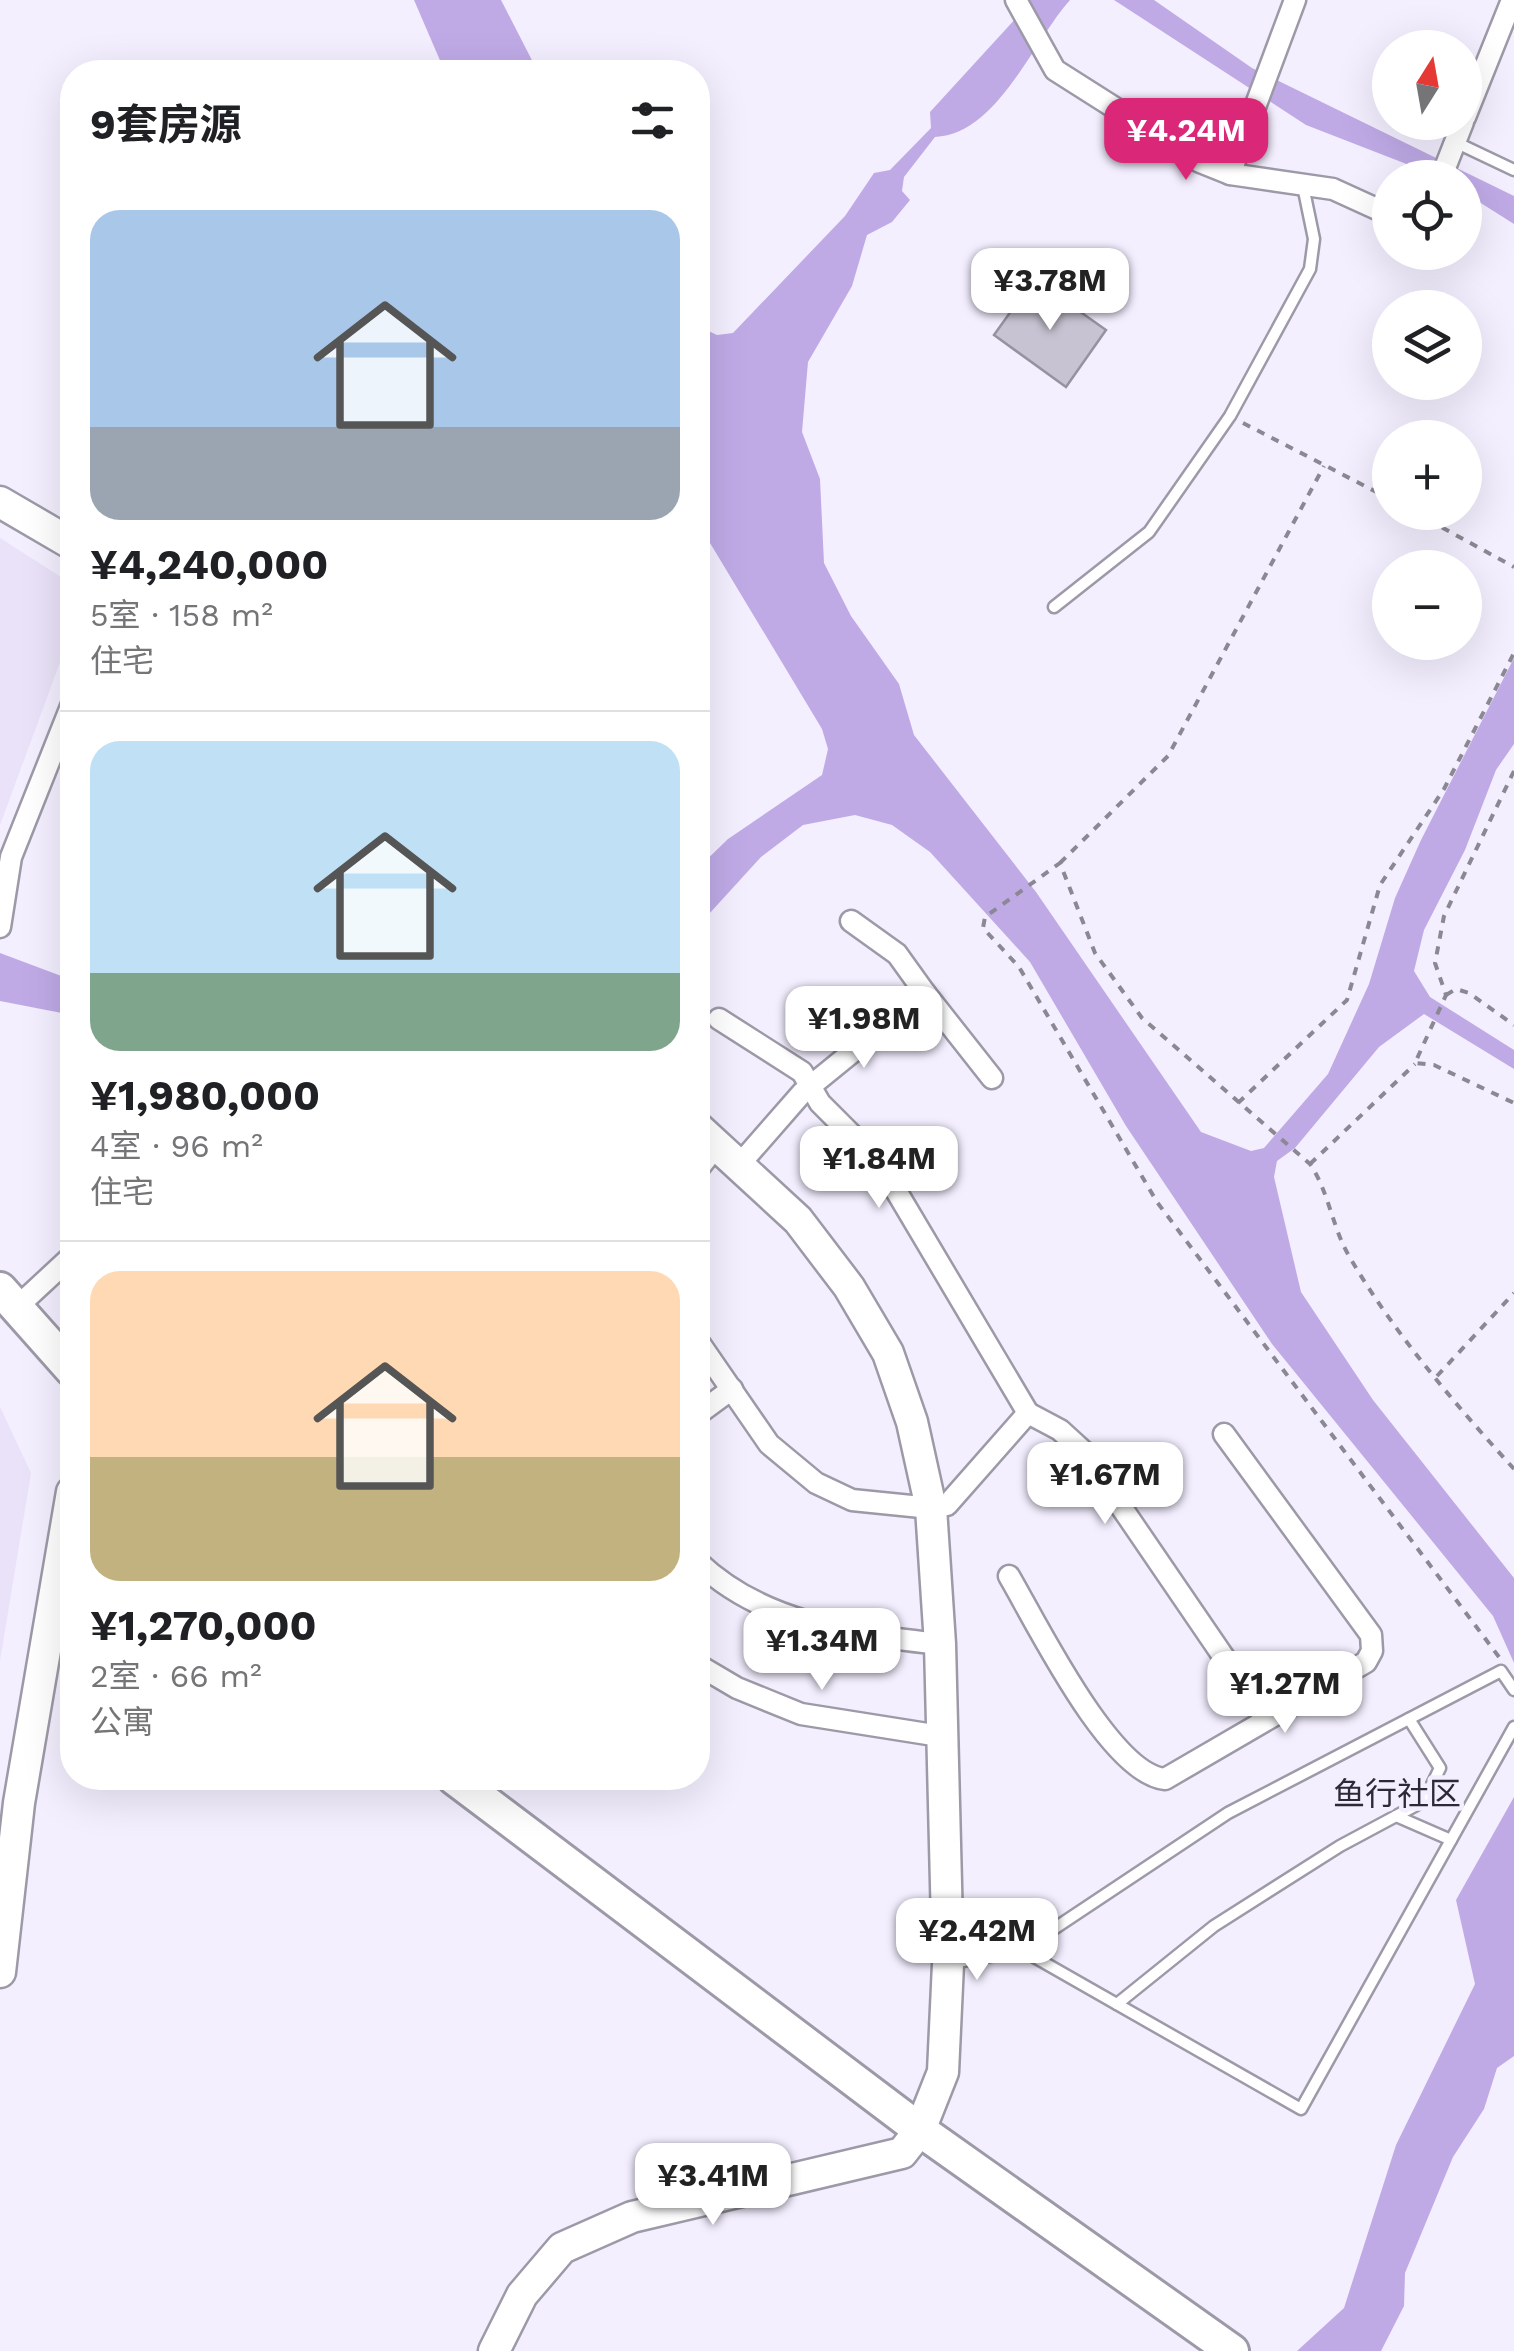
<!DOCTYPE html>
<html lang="zh">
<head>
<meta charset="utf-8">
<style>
	:root { --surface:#fff; --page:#f2f2f2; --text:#202124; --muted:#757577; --line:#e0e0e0; --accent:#db2777 }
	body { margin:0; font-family:"Work Sans","Noto Sans SC",sans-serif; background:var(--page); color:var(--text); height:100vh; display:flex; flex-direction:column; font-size:38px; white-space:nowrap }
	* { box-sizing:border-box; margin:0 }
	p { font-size:32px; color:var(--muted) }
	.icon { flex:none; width:55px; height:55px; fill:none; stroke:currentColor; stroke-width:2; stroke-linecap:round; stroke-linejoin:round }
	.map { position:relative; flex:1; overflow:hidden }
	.sheet { position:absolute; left:60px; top:60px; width:650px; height:1730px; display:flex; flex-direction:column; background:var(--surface); border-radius:40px; box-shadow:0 10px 40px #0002 }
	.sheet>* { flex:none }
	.needle { width:65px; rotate:11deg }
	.tools { position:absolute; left:1372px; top:30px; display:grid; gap:20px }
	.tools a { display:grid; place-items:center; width:110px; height:110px; border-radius:50%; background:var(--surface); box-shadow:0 10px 40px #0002; font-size:50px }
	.price { position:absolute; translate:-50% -85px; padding:0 22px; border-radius:20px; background:#fff; color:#222; font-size:32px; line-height:65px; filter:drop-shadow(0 2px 5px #0008) }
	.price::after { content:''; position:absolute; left:50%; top:60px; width:30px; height:22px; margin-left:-15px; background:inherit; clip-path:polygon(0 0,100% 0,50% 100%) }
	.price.selected { background:var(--accent); color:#fff }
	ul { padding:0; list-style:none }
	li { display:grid; align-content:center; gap:20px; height:530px; padding:0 30px }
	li+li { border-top:2px solid var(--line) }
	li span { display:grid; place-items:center; height:310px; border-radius:30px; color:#555 }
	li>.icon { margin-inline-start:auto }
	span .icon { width:180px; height:180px; fill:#fffc; stroke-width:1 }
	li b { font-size:42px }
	h2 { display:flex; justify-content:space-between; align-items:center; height:120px; padding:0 30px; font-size:42px }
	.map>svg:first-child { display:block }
	.built { fill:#e9e2f8 }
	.water { fill:#bfaae6 }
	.building { fill:#c8c3d2; stroke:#9792a1; stroke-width:2.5 }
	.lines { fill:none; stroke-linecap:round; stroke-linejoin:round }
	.lane-casing { stroke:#9d99a7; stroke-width:15 }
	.street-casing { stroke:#9d99a7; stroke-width:25 }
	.secondary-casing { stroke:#9d99a7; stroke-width:35 }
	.primary-casing { stroke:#9d99a7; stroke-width:38 }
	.path { stroke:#8c8893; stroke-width:4; stroke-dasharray:8 8; stroke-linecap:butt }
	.lane { stroke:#fff; stroke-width:10 }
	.street { stroke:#fff; stroke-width:20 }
	.secondary { stroke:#fff; stroke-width:30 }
	.primary { stroke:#fff; stroke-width:32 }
	.labels { text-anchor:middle; stroke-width:9; stroke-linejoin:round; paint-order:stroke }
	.neighbourhood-label { font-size:32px; fill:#2d2935; stroke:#f4efff }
</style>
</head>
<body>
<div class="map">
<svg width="1514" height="2351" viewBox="0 0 1514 2351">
	<rect width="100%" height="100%" fill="#f4efff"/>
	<g class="built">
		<polygon points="0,538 72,584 72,630 0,825"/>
		<polygon points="0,1407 31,1473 0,1661"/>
	</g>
	<g class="water">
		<polygon points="414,0 501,0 538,72 445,72"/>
		<path d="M1023 0H1070C1033 41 997 135 935 137L904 177 902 191 910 200 892 222 867 235 852 286 808 362 802 432 820 479 824 563 851 616 899 684 914 735 1036 892 1201 1132 1251 1151 1264 1148 1328 1074 1369 984 1395 898 1421 840 1514 658V744L1496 770 1465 850 1424 930 1414 971 1430 997 1514 1050V1069L1424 1014 1379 1047 1295 1148 1277 1161 1274 1177 1301 1292 1373 1400 1514 1578V1663L1493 1616 1272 1344 1126 1126 1030 962 930 852 892 825 855 815 803 825 761 857 698 926V868L728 839 822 775 828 749 822 729 698 523V326L717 335 733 333 845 216 874 173 890 170 931 128 930 112 1017 17Z"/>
		<polygon points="1114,0 1154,0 1252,68 1514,196 1514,224 1465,193 1465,178 1440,177 1306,125"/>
		<polygon points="0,953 72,980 72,1015 0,1001"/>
		<polygon points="1514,1797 1514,2056 1497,2068 1484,2109 1453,2157 1405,2273 1404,2306 1381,2351 1297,2351 1344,2308 1396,2145 1475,1984 1456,1900"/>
	</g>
	<polygon class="building" points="1034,279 1106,330 1066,387 994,335"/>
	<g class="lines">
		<g class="lane-casing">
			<g id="lane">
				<polyline points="1455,142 1514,170"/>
				<polyline points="1054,607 1149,532 1230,416 1310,269 1314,239 1303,186"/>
				<polyline points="1396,1816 1451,1840"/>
				<polyline points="1022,1950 1301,2109 1514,1727"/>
				<polyline points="953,1963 1022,1950 1228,1813 1501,1671 1514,1690"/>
				<polyline points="1117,2004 1214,1926 1340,1846 1424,1801 1440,1768 1409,1719"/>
			</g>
		</g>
		<g class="street-casing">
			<g id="street">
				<polyline points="1016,0 1055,70 1200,162 1230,174 1333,189 1390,215"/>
				<polyline points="1465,117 1512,0"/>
				<polyline points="1230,174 1295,0"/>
				<polyline points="1441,178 1463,122"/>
				<polyline points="851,921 897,954 925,993"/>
				<polyline points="0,927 11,857 72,704"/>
				<polyline points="719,1019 802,1072 820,1103 879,1162 1028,1413"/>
				<polyline points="739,1165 802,1093 925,993 992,1078"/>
				<polyline points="698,1169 717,1145"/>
				<polyline points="17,1307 72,1256"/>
				<polyline points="698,1341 769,1444 816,1483 852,1500 931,1508 947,1505 1028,1413 1060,1430 1083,1451 1266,1719"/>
				<polyline points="698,1414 732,1389"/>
				<path d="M698 1562C764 1625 854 1634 940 1644"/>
				<path d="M1009 1576C1036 1622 1110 1774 1165 1779L1366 1662 1372 1651 1371 1635 1224 1434"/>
				<polyline points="698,1665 737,1688 801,1714 940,1736"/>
			</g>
		</g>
		<g class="secondary-casing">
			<g id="secondary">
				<polyline points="0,502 72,544"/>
				<polyline points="0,1972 19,1803 72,1492"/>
				<polyline points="494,2351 522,2295 562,2248 632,2217 902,2153 920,2130 943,2072 948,1964 940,1644 931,1508 912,1422 888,1353 849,1287 798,1220 698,1128"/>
			</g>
		</g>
		<g class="primary-casing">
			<g id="primary">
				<polyline points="0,1289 72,1370"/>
				<polyline points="454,1778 920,2130 1232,2351"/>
			</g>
		</g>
		<g class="path">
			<polyline points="1243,423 1390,499"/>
			<polyline points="1414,512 1514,567"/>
			<polyline points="1514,771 1444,916 1435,963 1446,995 1415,1063 1434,1065 1514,1103"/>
			<polyline points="1060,863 1168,756 1324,466"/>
			<polyline points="1446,995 1456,989 1469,993 1514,1025"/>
			<polyline points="1238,1103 1347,1000 1380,885 1444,789 1514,653"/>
			<polyline points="1310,1164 1415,1064"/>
			<polyline points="1437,1376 1514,1293"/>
			<path d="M1499 1657 1157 1202 1019 967 983 928 985 917 1060 863 1095 953 1142 1018 1310 1164C1329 1192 1332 1227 1349 1256 1393 1332 1455 1404 1514 1469"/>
		</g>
		<use href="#lane" class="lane"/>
		<use href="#street" class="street"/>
		<use href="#secondary" class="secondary"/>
		<use href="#primary" class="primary"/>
	</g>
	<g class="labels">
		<g class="neighbourhood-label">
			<text x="1397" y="1805">鱼行社区</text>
		</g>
	</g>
</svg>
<div class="tools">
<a><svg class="needle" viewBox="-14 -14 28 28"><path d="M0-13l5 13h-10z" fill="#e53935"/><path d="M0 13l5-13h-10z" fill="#757577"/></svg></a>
<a><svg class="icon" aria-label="locate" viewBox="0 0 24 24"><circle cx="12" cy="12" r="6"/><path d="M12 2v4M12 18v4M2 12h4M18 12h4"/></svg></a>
<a><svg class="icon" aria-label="layers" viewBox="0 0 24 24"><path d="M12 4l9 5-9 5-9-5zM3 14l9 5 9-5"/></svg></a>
<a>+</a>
<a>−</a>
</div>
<b class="price selected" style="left:1186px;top:183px">¥4.24M</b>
<b class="price" style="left:1050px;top:333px">¥3.78M</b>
<b class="price" style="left:864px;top:1071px">¥1.98M</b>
<b class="price" style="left:879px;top:1211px">¥1.84M</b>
<b class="price" style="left:1105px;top:1527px">¥1.67M</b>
<b class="price" style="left:822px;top:1693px">¥1.34M</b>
<b class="price" style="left:1285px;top:1736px">¥1.27M</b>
<b class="price" style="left:977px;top:1983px">¥2.42M</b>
<b class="price" style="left:713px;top:2228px">¥3.41M</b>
<section class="sheet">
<h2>9套房源<svg class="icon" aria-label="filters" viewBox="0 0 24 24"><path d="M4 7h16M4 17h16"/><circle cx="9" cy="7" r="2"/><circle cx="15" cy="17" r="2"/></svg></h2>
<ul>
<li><span style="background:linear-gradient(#a9c7e8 70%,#9aa5b1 0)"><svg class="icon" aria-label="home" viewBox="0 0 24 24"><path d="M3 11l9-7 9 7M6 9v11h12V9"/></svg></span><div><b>¥4,240,000</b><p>5室 · 158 m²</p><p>住宅</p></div></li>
<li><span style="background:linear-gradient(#bfe0f5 75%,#7fa58c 0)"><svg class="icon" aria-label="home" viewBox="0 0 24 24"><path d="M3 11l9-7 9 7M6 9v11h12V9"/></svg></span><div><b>¥1,980,000</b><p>4室 · 96 m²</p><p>住宅</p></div></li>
<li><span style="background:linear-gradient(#ffd9b3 60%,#c2b280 0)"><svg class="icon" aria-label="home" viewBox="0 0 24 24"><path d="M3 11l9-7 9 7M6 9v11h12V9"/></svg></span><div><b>¥1,270,000</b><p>2室 · 66 m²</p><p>公寓</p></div></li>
</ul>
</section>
</div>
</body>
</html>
